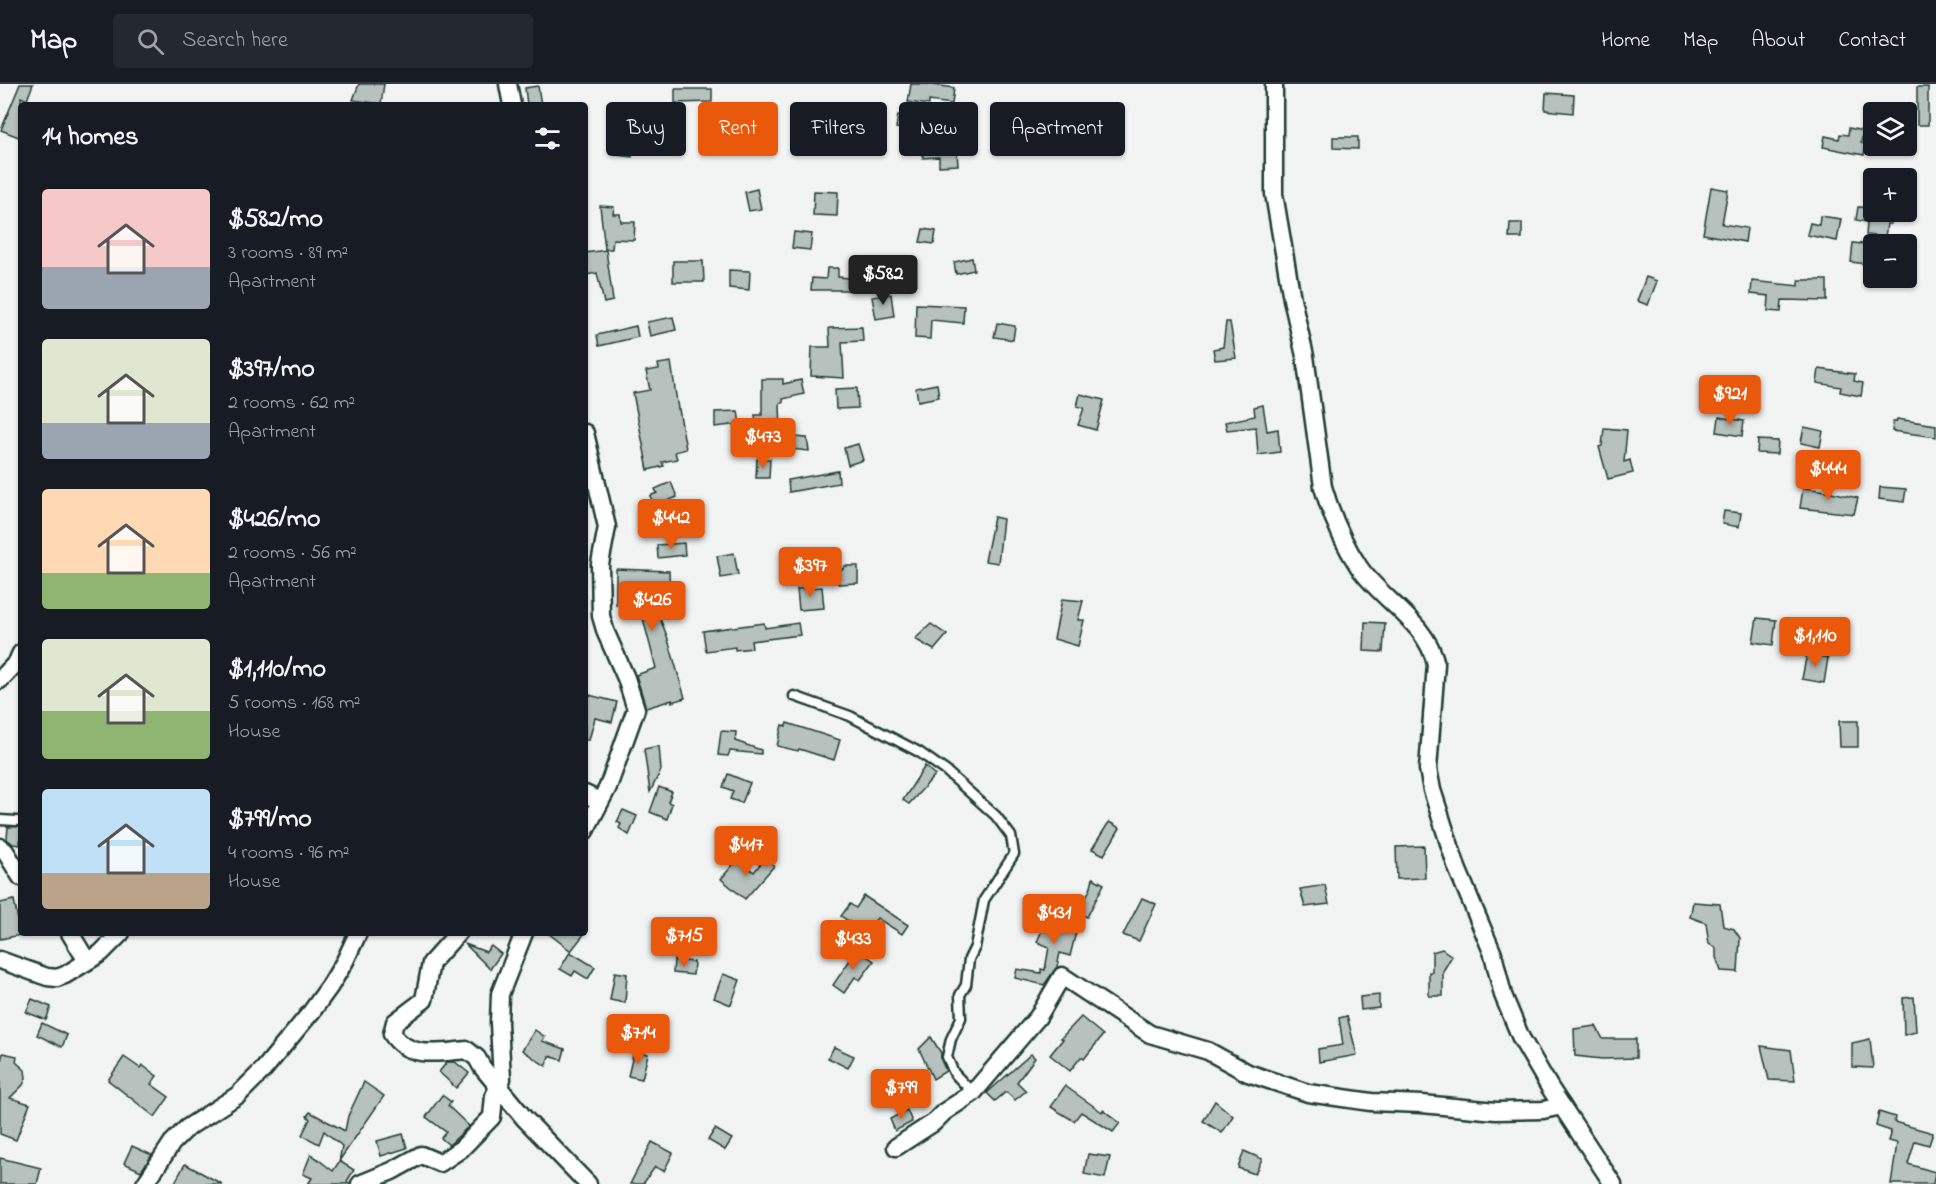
<!DOCTYPE html>
<html lang="en">
<head>
<meta charset="utf-8">
<style>
	:root { --surface:#171b24; --page:#242831; --text:#f1f3f6; --muted:#9ea1a6; --line:#363941; --accent:#ea580c }
	body { margin:0; font-family:"Indie Flower",sans-serif; background:var(--page); color:var(--text); height:100vh; display:flex; flex-direction:column; font-size:22px; white-space:nowrap }
	* { box-sizing:border-box; margin:0 }
	p { font-size:20px; color:var(--muted) }
	.icon { flex:none; width:33px; height:33px; fill:none; stroke:currentColor; stroke-width:2; stroke-linecap:round; stroke-linejoin:round }
	.map { position:relative; flex:1; overflow:hidden }
	.side { position:absolute; left:18px; top:18px; width:570px; height:834px; display:flex; flex-direction:column; background:var(--surface); border-radius:6px; box-shadow:0 2px 4px #0004 }
	.side>* { flex:none }
	.guide { position:absolute; left:606px; top:18px; width:570px; height:54px; display:flex; gap:12px }
	.buttons { position:absolute; left:1863px; top:18px; display:grid; gap:12px }
	.buttons a { display:grid; place-items:center; width:54px; height:54px; border-radius:6px; background:var(--surface); box-shadow:0 2px 4px #0004; font-size:30px }
	.price { position:absolute; translate:-50% -51px; padding:0 14px; border-radius:6px; background:var(--accent); color:#fff; font-size:20px; line-height:39px; filter:drop-shadow(0 2px 3px #0008) }
	.price::after { content:''; position:absolute; left:50%; top:36px; width:18px; height:14px; margin-left:-9px; background:inherit; clip-path:polygon(0 0,100% 0,50% 100%) }
	.price.current { background:#222; color:#fff }
	ul { padding:0; list-style:none }
	li { display:flex; align-items:center; gap:18px; height:150px; padding:0 24px }
	li span { display:grid; place-items:center; flex:none; width:168px; height:120px; border-radius:6px; color:#555 }
	li>.icon { margin-inline-start:auto }
	span .icon { width:72px; height:72px; fill:#fffc; stroke-width:1 }
	li b { font-size:26px }
	h2 { display:flex; justify-content:space-between; align-items:center; height:72px; padding:0 24px; font-size:26px }
	.pill { padding:0 21px; border-radius:6px; background:var(--surface); box-shadow:0 2px 4px #0004; font-size:21px; line-height:54px }
	.pill.current { background:var(--accent); color:#fff }
	header { display:flex; align-items:center; gap:36px; box-sizing:border-box; height:84px; padding:0 30px; background:var(--surface); border-bottom:2px solid var(--line) }
	header strong { font-size:28px }
	nav { display:flex; gap:33px; margin-inline-start:auto; font-size:21px }
	.search { width:420px; height:54px; background:var(--page); display:flex; align-items:center; gap:15px; box-sizing:border-box; padding:0 21px; border-radius:6px; color:var(--muted); font-size:22px }
	.map>svg:first-child { display:block }
	.building { fill:#b7c1bd; stroke:#1f3d34; stroke-width:1.5 }
	.lines { fill:none; stroke-linecap:round; stroke-linejoin:round }
	.lane-casing { stroke:#1f3d34; stroke-width:13 }
	.street-casing { stroke:#1f3d34; stroke-width:21 }
	.lane { stroke:#fff; stroke-width:8 }
	.street { stroke:#fff; stroke-width:16 }
</style>
</head>
<body>
<header>
<strong>Map</strong>
<div class="search"><svg class="icon" aria-label="search" viewBox="0 0 24 24"><circle cx="10" cy="10" r="6"/><path d="M15 15l6 6"/></svg>Search here</div>
<nav><a>Home</a><a>Map</a><a>About</a><a>Contact</a></nav>
</header>
<div class="map">
<svg width="1936" height="1100" viewBox="0 0 1936 1100">
	<rect width="100%" height="100%" fill="#f2f3f3"/>
	<filter id="ink" filterUnits="userSpaceOnUse"><feTurbulence type="fractalNoise" baseFrequency=".0167" numOctaves="2"/><feDisplacementMap in="SourceGraphic" scale="12" xChannelSelector="R" yChannelSelector="G"/><feConvolveMatrix kernelMatrix="1 2 1 2 8 2 1 2 1" color-interpolation-filters="sRGB"/></filter>
	<g filter="url(#ink)">
		<g class="building">
			<polygon points="20,0 33,0 27,16 21,13 21,54 1,46"/>
			<polygon points="359,0 384,0 381,20 353,16"/>
			<polygon points="911,0 927,0 954,4 952,20 929,17 929,21 908,18"/>
			<polygon points="538,2 541,21 527,21 525,4"/>
			<rect x="1917" y="3" width="11" height="38"/>
			<polygon points="675,5 712,5 712,18 675,19"/>
			<polygon points="1546,9 1574,11 1573,29 1545,26"/>
			<polygon points="898,31 916,33 914,46 896,44"/>
			<polygon points="1849,44 1863,47 1861,59 1866,60 1864,71 1823,63 1825,52 1839,55 1840,50 1848,51"/>
			<polygon points="619,50 635,53 632,73 616,71"/>
			<polygon points="1333,53 1358,53 1358,65 1333,64"/>
			<polygon points="956,56 958,81 939,82 939,73 923,74 922,62 940,61 940,57"/>
			<polygon points="1711,103 1728,106 1722,140 1747,144 1745,158 1703,150"/>
			<polygon points="757,105 761,125 749,127 745,108"/>
			<polygon points="814,107 838,108 837,132 813,131"/>
			<polygon points="600,122 614,123 613,130 620,130 621,138 635,138 634,156 613,155 612,165 605,165"/>
			<polygon points="1858,123 1874,124 1874,128 1892,128 1891,140 1887,140 1885,153 1866,151 1867,138 1856,136"/>
			<polygon points="1820,132 1841,135 1837,157 1807,151 1810,139 1819,141"/>
			<polygon points="1510,139 1522,139 1522,154 1509,154"/>
			<polygon points="923,145 936,147 934,160 920,158"/>
			<polygon points="794,148 812,150 810,166 792,164"/>
			<polygon points="1853,159 1872,161 1871,173 1866,172 1866,180 1851,178"/>
			<polygon points="606,166 613,217 604,219 597,189 585,191 585,169"/>
			<polygon points="972,174 974,186 956,190 954,178"/>
			<polygon points="673,177 703,177 704,198 673,198"/>
			<polygon points="827,184 838,184 838,193 861,195 860,206 811,206 812,194 826,195"/>
			<polygon points="729,186 750,187 749,206 729,204"/>
			<polygon points="1646,193 1657,197 1648,221 1637,217"/>
			<polygon points="1799,196 1827,196 1827,217 1782,216 1781,228 1768,227 1769,212 1751,210 1752,197 1799,202"/>
			<polygon points="891,210 894,232 876,235 872,213"/>
			<polygon points="916,220 964,222 963,239 931,236 930,255 915,254"/>
			<polygon points="673,233 676,246 650,252 647,238"/>
			<polygon points="1226,238 1230,238 1236,274 1215,276 1213,265 1223,263"/>
			<polygon points="997,239 1015,242 1013,256 994,253"/>
			<polygon points="636,242 638,253 599,262 597,251"/>
			<polygon points="862,243 863,257 842,258 844,294 811,292 812,263 830,263 829,244"/>
			<polygon points="671,278 678,325 679,325 686,365 675,368 677,375 662,378 664,382 648,386 633,309 650,306 646,287 659,285 658,280"/>
			<polygon points="1819,285 1855,290 1854,297 1863,299 1861,312 1840,308 1841,303 1817,299"/>
			<polygon points="762,295 783,295 783,300 801,296 804,310 783,315 783,319 780,319 781,352 807,354 809,367 781,364 760,367 755,331 762,331"/>
			<polygon points="937,300 939,313 918,317 916,304"/>
			<polygon points="857,304 858,324 836,325 835,305"/>
			<polygon points="1080,310 1104,316 1096,346 1078,341 1084,324 1077,322"/>
			<polygon points="1263,321 1267,347 1278,345 1280,368 1258,371 1256,343 1227,346 1225,338 1255,332 1254,323"/>
			<polygon points="738,327 740,340 715,343 715,328"/>
			<polygon points="1719,333 1744,337 1742,352 1717,348"/>
			<polygon points="1897,335 1936,341 1936,353 1892,347 1893,338 1896,338"/>
			<polygon points="1804,343 1823,347 1820,363 1801,359"/>
			<polygon points="1604,344 1627,346 1624,378 1630,376 1633,389 1608,395 1599,363 1602,362"/>
			<polygon points="1758,356 1778,357 1777,370 1757,369"/>
			<polygon points="858,360 863,376 848,381 844,364"/>
			<polygon points="757,375 770,375 769,394 756,394"/>
			<polygon points="838,387 839,399 789,408 788,396"/>
			<polygon points="671,398 677,413 665,418 666,447 650,412 657,409 655,405"/>
			<polygon points="1880,403 1906,405 1904,418 1879,415"/>
			<polygon points="1803,404 1827,407 1858,414 1854,430 1800,424"/>
			<polygon points="1724,427 1741,429 1739,443 1722,440"/>
			<polygon points="994,433 1003,435 998,479 985,477"/>
			<polygon points="684,459 685,471 658,474 657,461"/>
			<polygon points="734,469 738,491 721,494 717,472"/>
			<polygon points="844,482 858,482 858,499 838,500 837,485 843,485"/>
			<polygon points="616,485 669,487 670,516 653,517 667,552 685,614 672,618 672,616 646,624 636,591 656,584 639,519 616,521"/>
			<polygon points="822,503 824,524 799,526 797,505"/>
			<polygon points="1062,515 1083,517 1078,536 1084,536 1078,562 1054,555"/>
			<polygon points="1757,534 1776,536 1773,561 1753,558"/>
			<polygon points="1365,538 1385,539 1383,568 1364,567"/>
			<polygon points="764,539 765,544 798,539 800,551 751,557 752,564 735,566 735,563 706,567 703,547"/>
			<polygon points="931,540 947,551 934,566 915,555"/>
			<polygon points="1807,569 1828,574 1824,599 1802,595"/>
			<polygon points="589,611 617,618 612,638 595,634 589,656 585,656 585,626"/>
			<polygon points="1839,637 1858,637 1858,663 1840,663"/>
			<polygon points="787,639 840,656 834,676 799,665 798,667 777,662 782,641 786,642"/>
			<polygon points="721,647 736,648 735,657 761,666 761,670 730,667 728,672 718,671"/>
			<polygon points="659,662 661,686 650,708 644,665"/>
			<polygon points="925,682 935,691 909,720 903,716"/>
			<polygon points="728,690 750,699 742,719 730,715 733,707 723,703"/>
			<polygon points="659,703 672,708 668,718 672,720 667,735 650,728"/>
			<polygon points="623,726 637,732 629,751 619,744 621,740 617,738"/>
			<polygon points="1109,738 1120,744 1104,771 1092,765"/>
			<polygon points="21,742 20,761 13,760 7,755 8,743"/>
			<polygon points="1424,762 1425,794 1397,795 1396,763"/>
			<polygon points="765,774 774,782 745,815 721,795 737,776 754,788"/>
			<polygon points="1093,794 1104,800 1087,833 1076,828 1090,806"/>
			<polygon points="1325,801 1329,820 1305,823 1300,805"/>
			<polygon points="864,812 908,841 902,850 877,834 866,849 841,832 850,820 856,824"/>
			<polygon points="1142,814 1156,820 1139,857 1123,851"/>
			<polygon points="14,816 21,851 0,855 0,819"/>
			<polygon points="1693,818 1720,820 1723,842 1734,845 1740,854 1738,888 1721,887 1716,873 1716,864 1709,860 1706,839 1690,833"/>
			<polygon points="1055,822 1079,836 1070,872 1060,869 1057,883 1044,901 1015,894 1017,885 1041,889 1041,885 1045,886 1049,863 1037,858 1042,846 1044,847"/>
			<polygon points="548,849 585,849 571,867"/>
			<polygon points="465,860 486,868 491,862 501,870 490,885"/>
			<polygon points="1442,865 1452,872 1443,887 1443,912 1429,912 1429,888 1432,888 1432,868"/>
			<polygon points="859,867 874,877 860,896 855,893 844,909 833,901 850,876 852,877"/>
			<polygon points="570,868 595,883 588,895 575,887 572,892 560,885"/>
			<polygon points="674,876 694,878 693,891 673,889"/>
			<polygon points="615,888 627,890 625,919 610,916"/>
			<polygon points="723,890 740,896 731,921 714,914"/>
			<polygon points="1379,911 1379,924 1361,926 1360,913"/>
			<polygon points="1914,913 1916,948 1904,951 1903,914"/>
			<polygon points="32,915 51,923 46,936 26,928"/>
			<polygon points="1347,932 1357,971 1319,978 1318,965 1343,961 1339,934"/>
			<polygon points="1081,933 1103,951 1084,975 1081,973 1070,987 1050,971 1063,955 1061,954"/>
			<polygon points="42,939 67,951 62,963 37,951"/>
			<polygon points="1596,942 1603,955 1636,955 1636,974 1602,975 1575,972 1574,945"/>
			<polygon points="535,946 545,953 542,957 565,965 562,976 549,972 546,982 522,966"/>
			<polygon points="931,953 941,969 941,976 946,987 933,995 919,965"/>
			<polygon points="1870,955 1873,984 1852,983 1852,959"/>
			<polygon points="1761,962 1791,966 1795,997 1769,996"/>
			<polygon points="834,963 854,972 848,984 828,974"/>
			<polygon points="634,967 648,970 642,995 628,992"/>
			<polygon points="3,969 17,972 16,978 25,986 26,994 23,1001 10,1014 30,1020 16,1056 0,1050 0,980"/>
			<polygon points="1031,970 1035,974 1017,998 1026,1007 1015,1016 1006,1008 995,1017 987,1009"/>
			<polygon points="124,973 140,984 142,981 157,992 151,1000 169,1013 155,1033 108,996"/>
			<polygon points="447,978 455,978 469,989 456,1004 439,988"/>
			<polygon points="364,998 384,1012 339,1077 354,1086 347,1097 350,1100 308,1100 312,1094 303,1090 311,1070 333,1087 339,1078 342,1062 324,1047 319,1060 302,1051 310,1035 307,1032 310,1028 345,1047 348,1032"/>
			<polygon points="1065,1002 1102,1028 1103,1026 1120,1039 1113,1048 1081,1028 1074,1037 1051,1023"/>
			<polygon points="442,1011 451,1018 448,1022 469,1042 449,1061 441,1054 446,1048 426,1033"/>
			<polygon points="1215,1017 1233,1032 1222,1049 1203,1037"/>
			<polygon points="907,1026 912,1038 895,1047 890,1035"/>
			<polygon points="1879,1028 1895,1033 1894,1038 1933,1049 1929,1061 1915,1057 1908,1080 1935,1088 1933,1100 1891,1100 1897,1059 1888,1057 1891,1047 1876,1042"/>
			<polygon points="715,1045 732,1055 725,1066 708,1056"/>
			<polygon points="403,1050 407,1064 381,1072 377,1057"/>
			<polygon points="652,1058 673,1069 664,1087 655,1083 643,1100 630,1100"/>
			<polygon points="132,1062 152,1071 141,1087 124,1079"/>
			<polygon points="1244,1067 1262,1075 1255,1090 1238,1084"/>
			<polygon points="1088,1070 1110,1073 1105,1094 1084,1090"/>
			<polygon points="0,1074 41,1084 37,1100 0,1100"/>
			<polygon points="185,1080 222,1100 174,1100"/>
		</g>
		<g class="lines">
			<g class="lane-casing">
				<g id="lane">
					<polyline points="794,612 850,632 919,668 946,687 996,732 1011,752 1014,770 984,816 975,863 969,875 966,901 960,911 961,934 951,955 947,973 954,989 973,1009"/>
					<polyline points="0,736 17,737"/>
				</g>
			</g>
			<g class="street-casing">
				<g id="street">
					<polyline points="508,0 512,21"/>
					<path d="M1274 0V110L1292 215 1305 272 1323 403C1331 430 1343 459 1359 483 1382 517 1426 537 1436 580L1428 685 1432 706 1457 784 1493 870 1503 911 1521 954 1550 1004 1613 1100"/>
					<polyline points="585,349 607,443 600,480 601,532 606,549 626,594 636,625 608,703 585,747"/>
					<polyline points="0,596 17,578 21,569"/>
					<polyline points="585,710 600,717"/>
					<polyline points="0,763 5,767 21,793"/>
					<polyline points="70,849 87,877"/>
					<path d="M458 849 431 879 424 916 395 938 392 950C409 976 441 968 467 966L477 974 482 983 525 1035 588 1100"/>
					<polyline points="0,876 47,893 57,894 65,891 101,869 121,849"/>
					<polyline points="896,1063 933,1039 944,1028 973,1009 1038,933 1062,892 1150,950 1208,967 1248,989 1308,1009 1371,1018 1422,1020 1496,1027 1543,1026 1562,1022"/>
					<polyline points="145,1100 172,1059 187,1044 238,1011 264,985 312,927 330,902 345,877 358,849"/>
					<polyline points="360,1100 392,1087 421,1071 440,1079 461,1065 492,1033 494,1012 502,995 499,939 500,910 524,849"/>
				</g>
			</g>
			<use href="#lane" class="lane"/>
			<use href="#street" class="street"/>
		</g>
	</g>
</svg>
<div class="buttons">
<a><svg class="icon" aria-label="layers" viewBox="0 0 24 24"><path d="M12 4l9 5-9 5-9-5zM3 14l9 5 9-5"/></svg></a>
<a>+</a>
<a>−</a>
</div>
<b class="price current" style="left:883px;top:222px">$582</b>
<b class="price" style="left:1730px;top:342px">$921</b>
<b class="price" style="left:763px;top:385px">$473</b>
<b class="price" style="left:1828px;top:417px">$444</b>
<b class="price" style="left:671px;top:466px">$442</b>
<b class="price" style="left:810px;top:514px">$397</b>
<b class="price" style="left:652px;top:548px">$426</b>
<b class="price" style="left:1815px;top:584px">$1,110</b>
<b class="price" style="left:746px;top:793px">$417</b>
<b class="price" style="left:1054px;top:861px">$431</b>
<b class="price" style="left:684px;top:884px">$715</b>
<b class="price" style="left:853px;top:887px">$433</b>
<b class="price" style="left:638px;top:981px">$714</b>
<b class="price" style="left:901px;top:1036px">$799</b>
<div class="guide">
<a class="pill">Buy</a>
<a class="pill current">Rent</a>
<a class="pill">Filters</a>
<a class="pill">New</a>
<a class="pill">Apartment</a>
</div>
<section class="side">
<h2>14 homes<svg class="icon" aria-label="filters" viewBox="0 0 24 24"><path d="M4 7h16M4 17h16"/><circle cx="9" cy="7" r="2"/><circle cx="15" cy="17" r="2"/></svg></h2>
<ul>
<li><span style="background:linear-gradient(#f6c9c9 65%,#9aa5b1 0)"><svg class="icon" aria-label="home" viewBox="0 0 24 24"><path d="M3 11l9-7 9 7M6 9v11h12V9"/></svg></span><div><b>$582/mo</b><p>3 rooms · 89 m²</p><p>Apartment</p></div></li>
<li><span style="background:linear-gradient(#dfe7d0 70%,#9aa5b1 0)"><svg class="icon" aria-label="home" viewBox="0 0 24 24"><path d="M3 11l9-7 9 7M6 9v11h12V9"/></svg></span><div><b>$397/mo</b><p>2 rooms · 62 m²</p><p>Apartment</p></div></li>
<li><span style="background:linear-gradient(#ffd9b3 70%,#8fb573 0)"><svg class="icon" aria-label="home" viewBox="0 0 24 24"><path d="M3 11l9-7 9 7M6 9v11h12V9"/></svg></span><div><b>$426/mo</b><p>2 rooms · 56 m²</p><p>Apartment</p></div></li>
<li><span style="background:linear-gradient(#dfe7d0 60%,#8fb573 0)"><svg class="icon" aria-label="home" viewBox="0 0 24 24"><path d="M3 11l9-7 9 7M6 9v11h12V9"/></svg></span><div><b>$1,110/mo</b><p>5 rooms · 168 m²</p><p>House</p></div></li>
<li><span style="background:linear-gradient(#bfe0f5 70%,#b9a48a 0)"><svg class="icon" aria-label="home" viewBox="0 0 24 24"><path d="M3 11l9-7 9 7M6 9v11h12V9"/></svg></span><div><b>$799/mo</b><p>4 rooms · 96 m²</p><p>House</p></div></li>
</ul>
</section>
</div>
</body>
</html>
